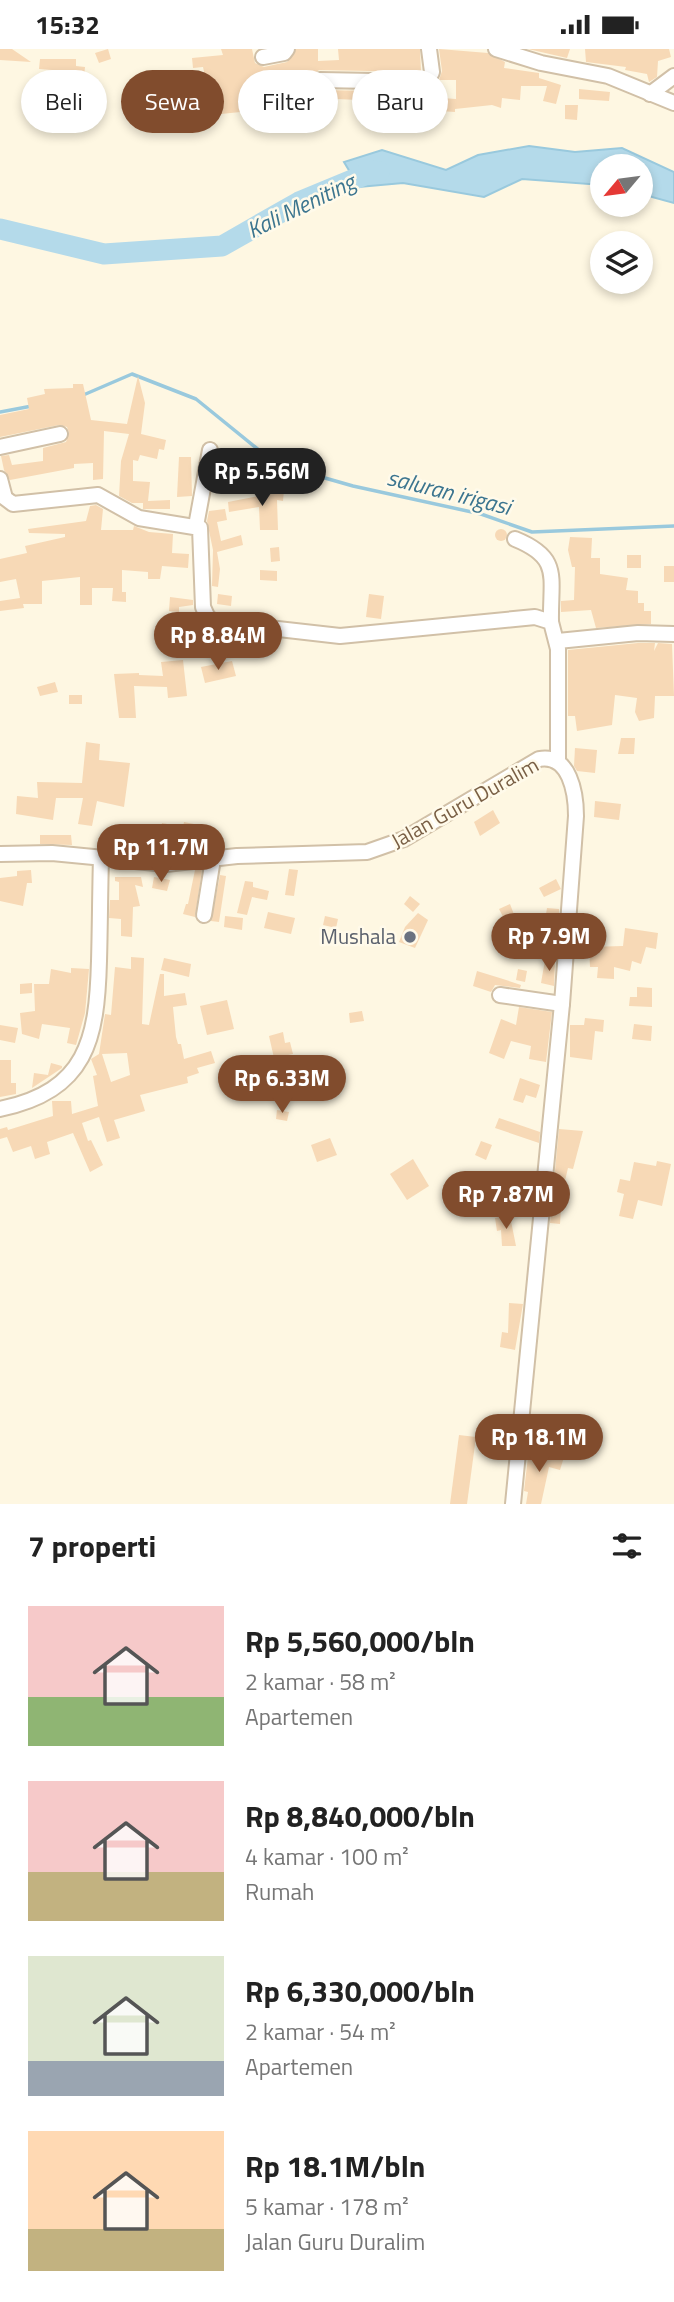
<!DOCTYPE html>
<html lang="id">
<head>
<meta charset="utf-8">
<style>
	:root { --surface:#fff; --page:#f6f6f6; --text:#222; --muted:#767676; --accent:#814c2d }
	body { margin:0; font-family:"Titillium Web",sans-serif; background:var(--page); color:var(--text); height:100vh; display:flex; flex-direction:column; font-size:26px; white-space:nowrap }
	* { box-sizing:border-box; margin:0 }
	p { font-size:23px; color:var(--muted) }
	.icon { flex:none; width:38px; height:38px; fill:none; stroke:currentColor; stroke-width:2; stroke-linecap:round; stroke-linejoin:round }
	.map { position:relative; height:1455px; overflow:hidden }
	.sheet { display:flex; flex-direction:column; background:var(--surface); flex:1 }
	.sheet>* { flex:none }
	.banner { position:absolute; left:21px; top:21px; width:634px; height:63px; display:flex; gap:14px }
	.needle { width:46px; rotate:241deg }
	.fabs { position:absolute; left:590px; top:105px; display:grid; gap:14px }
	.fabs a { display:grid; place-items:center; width:63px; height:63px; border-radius:50%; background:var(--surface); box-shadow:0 4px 10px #0003; font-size:35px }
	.price { position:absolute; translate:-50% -60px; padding:0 16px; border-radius:24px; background:var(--accent); color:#fff; font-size:23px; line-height:46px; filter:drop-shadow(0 2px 4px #0008) }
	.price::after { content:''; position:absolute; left:50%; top:42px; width:21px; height:16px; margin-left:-10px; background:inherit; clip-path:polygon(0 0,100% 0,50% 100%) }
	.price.on { background:#222; color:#fff }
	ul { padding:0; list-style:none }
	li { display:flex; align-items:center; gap:21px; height:175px; padding:0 28px }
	li span { display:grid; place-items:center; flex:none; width:196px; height:140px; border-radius:0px; color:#555 }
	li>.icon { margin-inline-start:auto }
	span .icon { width:84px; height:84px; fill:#fffc; stroke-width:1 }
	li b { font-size:30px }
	h2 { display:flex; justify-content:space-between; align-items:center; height:84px; padding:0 28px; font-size:30px }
	.tag { padding:0 24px; border-radius:32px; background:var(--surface); box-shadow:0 4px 10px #0003; font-size:24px; line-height:63px }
	.tag.on { background:var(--accent); color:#fff }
	.status { display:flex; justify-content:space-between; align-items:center; height:49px; padding:0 35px; background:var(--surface); direction:ltr }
	.status svg { height:19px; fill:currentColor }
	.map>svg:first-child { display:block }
	.water { fill:#b4daea; stroke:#99c9dd; stroke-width:2 }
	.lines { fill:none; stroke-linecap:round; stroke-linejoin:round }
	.stream { stroke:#99c9dd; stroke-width:3.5 }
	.river { stroke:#b4daea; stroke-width:21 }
	.building { fill:#f7d9b6; fill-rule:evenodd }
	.minor-casing { stroke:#d1c0a7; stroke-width:18 }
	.minor { stroke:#fff; stroke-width:14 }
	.worship-dot { fill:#6b7280; stroke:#fffaea; stroke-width:2.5 }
	.labels { text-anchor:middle; stroke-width:5; stroke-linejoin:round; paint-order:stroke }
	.street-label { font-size:21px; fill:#795f45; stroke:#fffaea }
	.worship-label { font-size:21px; fill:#5b616d; stroke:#fffaea; text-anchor:end }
	.water-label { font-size:23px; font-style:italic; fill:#3c758f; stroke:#fffaea }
</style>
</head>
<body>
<div class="status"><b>15:32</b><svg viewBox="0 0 49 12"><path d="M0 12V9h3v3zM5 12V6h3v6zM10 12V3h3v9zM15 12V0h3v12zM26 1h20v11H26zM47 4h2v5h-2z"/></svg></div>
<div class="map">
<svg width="674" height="1455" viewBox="0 0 674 1455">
	<rect width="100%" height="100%" fill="#fef7e2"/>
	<polygon class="water" points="529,97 575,103 622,99 674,123 674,154 641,145 640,117 602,117 602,136 522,130 484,148 403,134 359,138 344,113 382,101 446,121 478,106"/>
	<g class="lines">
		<g class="stream">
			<polyline points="81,347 132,325 196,350 276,415 353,437 481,465 532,483 674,477"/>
			<polyline points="0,363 32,357"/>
		</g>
		<polyline class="river" points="0,180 104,205 222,197 299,153 374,122 379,123"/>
	</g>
	<g class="building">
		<polygon points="0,0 12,0 31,13 0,11"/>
		<polygon points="108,0 111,10 99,14 95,4"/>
		<polygon points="221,0 252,0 255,14 264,18 287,13 296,0 318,0 318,12 339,11 338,0 420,0 421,23 319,21 311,27 311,35 320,41 427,43 437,34 438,45 379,47 379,56 359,56 359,51 336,50 336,46 298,47 299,65 287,66 286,55 268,59 265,48 249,55 250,62 221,65 213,42 208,42 203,18 193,19 192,9 223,6"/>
		<polygon points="439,0 488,4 505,13 504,19 539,24 539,29 561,36 556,55 543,52 547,37 521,37 520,51 502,49 501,59 492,56 455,60 455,63 440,62 442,49 456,50 456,31 439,31 442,22"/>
		<polygon points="528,0 570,0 567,9"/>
		<polygon points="585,0 669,0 671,8 658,12 657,28 649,33 647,25 625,21 626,18 586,13"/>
		<polygon points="40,10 76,10 76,17 85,18 84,28 80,27 79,41 50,37 52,21 39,20"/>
		<polygon points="579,40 610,43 609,52 579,50"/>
		<polygon points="565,56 578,56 577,71 565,70"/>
		<polygon points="138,327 145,354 141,385 166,391 164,401 159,400 157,410 140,406 138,412 133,411 133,432 150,433 148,452 170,451 170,460 143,460 143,454 132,454 119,447 121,412 129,385 104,382 103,430 93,431 93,414 74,415 74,419 10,431 4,421 1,407 9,406 12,416 43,412 43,399 66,393 69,384 67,378 59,376 0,388 0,366 29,360 27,349 45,345 44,340 73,339 73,335 83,335 91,371 127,375"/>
		<polygon points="179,408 191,408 192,447 177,448"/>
		<polygon points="268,440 284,441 283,452 277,451 278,481 260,481 259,458 229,463 228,453 268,445"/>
		<polygon points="96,456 103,460 101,481 133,481 134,477 149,483 173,485 172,504 189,505 188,519 162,517 160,530 148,530 148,523 122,521 122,543 126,543 126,553 112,552 113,539 92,539 92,556 80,556 80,528 42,532 42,555 23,555 24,559 0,562 0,552 20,549 16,530 0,533 0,510 27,504 25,497 65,488 65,485 29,484 28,480 86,472 90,457"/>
		<polygon points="225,460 227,471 217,473 221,492 241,486 243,496 217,503 220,520 218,538 212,537 213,501 207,472 209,462"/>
		<circle cx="501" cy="486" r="6"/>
		<polygon points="570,488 592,489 591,509 600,509 600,525 628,529 626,541 638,542 638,554 644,554 644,562 651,562 651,575 596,579 591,561 561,563 561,552 574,551 575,518 572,518 568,501"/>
		<polygon points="279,498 280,512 271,513 270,499"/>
		<rect x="627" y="506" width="14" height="13"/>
		<rect x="664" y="517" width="10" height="16"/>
		<polygon points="260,521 277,522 277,532 260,531"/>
		<polygon points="218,545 232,547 231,557 217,555"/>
		<polygon points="369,545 384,547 381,570 366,568"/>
		<polygon points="170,548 193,551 193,556 179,558 179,563 169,562"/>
		<polygon points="638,594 655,594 654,602 658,594 672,595 674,647 655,647 654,669 639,672 635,663 637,649 615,646 612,676 577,682 575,667 568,667 568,601"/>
		<polygon points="183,611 187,647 168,649 167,638 134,637 136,669 119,669 114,625 139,624 139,626 163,627 161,613"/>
		<polygon points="232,612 236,627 205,634 201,618"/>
		<polygon points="55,633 58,643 40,647 37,638"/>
		<rect x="69" y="646" width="13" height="9"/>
		<polygon points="621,689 635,689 634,705 618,705"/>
		<polygon points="86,693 100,695 99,711 130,714 124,758 97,752 92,777 78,775 83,749 56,749 53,771 16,765 17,747 38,749 37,733 82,734"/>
		<polygon points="575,699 597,701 595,724 577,722 574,717"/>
		<polygon points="595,752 621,755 619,771 594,768"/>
		<polygon points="493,761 500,774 480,787 474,773"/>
		<polygon points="184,773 199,776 193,802 155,794 151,804 107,800 105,780 122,779 123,794 141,795 147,779 160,784 162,774 183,778"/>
		<polygon points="40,786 71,786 72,796 40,795"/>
		<polygon points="289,820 298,821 294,847 285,846"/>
		<polygon points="31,821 32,834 27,834 23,857 0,852 0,829 17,827 17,822"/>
		<polygon points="195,821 202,821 195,868 183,865 186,855 188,855"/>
		<polygon points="220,826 226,827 219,873 211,872"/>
		<polygon points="115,828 141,828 143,838 135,836 140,857 133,858 132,888 121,887 121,870 109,869 110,851 119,851 119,833 115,832"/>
		<polygon points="154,828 170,831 167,842 152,839"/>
		<polygon points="556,830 561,840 544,848 539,839"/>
		<polygon points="245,832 253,833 253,838 269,842 267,851 252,848 247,866 237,864"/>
		<polygon points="410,847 420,855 413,863 404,855"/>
		<polygon points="510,855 520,881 512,885 499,860"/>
		<polygon points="547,859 559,860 559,872 545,871"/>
		<polygon points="268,863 295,869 291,885 264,879"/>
		<polygon points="418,864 428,871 415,899 399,893 405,878"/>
		<polygon points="225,867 243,869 242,881 224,878"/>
		<polygon points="325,867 338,870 336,879 323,876"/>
		<polygon points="625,879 658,884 656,900 646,898 641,915 632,912 630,922 614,918 614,930 597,929 598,918 590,918 589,898 623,897"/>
		<path d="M131 908 144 909 142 975 149 976 160 925H164V947L185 944 187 956 173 958 176 988 178 995H181L184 1010 211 1002 215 1014 197 1019 199 1024 187 1028 188 1034 140 1046 145 1062 114 1071 120 1089 107 1093 99 1068 82 1074 88 1092 91 1091 103 1116 90 1123 73 1084 47 1093 50 1105 35 1110 31 1097 13 1103 7 1088 0 1090V1080L7 1078 8 1081 53 1067 52 1052H71L72 1065 98 1057 93 1027 97 1026 91 1010 99 1005 105 965 111 966 115 918 131 920ZM127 1004 130 1026 111 1033 102 1005Z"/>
		<polygon points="164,909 191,915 189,928 161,921"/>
		<polygon points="545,911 555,913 554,937 541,934"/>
		<polygon points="71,919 89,920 85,964 76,996 67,994 70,979 42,975 39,990 22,985 20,964 35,962 34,935 49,935 51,920 71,924"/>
		<polygon points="518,920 527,922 525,933 516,931"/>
		<polygon points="477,922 503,930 521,936 520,939 495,936 491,943 473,937"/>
		<polygon points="32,934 32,944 20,945 20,935"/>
		<polygon points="637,938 652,939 652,958 629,957 630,948 637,948"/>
		<polygon points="227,951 234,980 207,986 200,957"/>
		<polygon points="519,958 552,963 546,1013 529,1010 531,997 511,992 504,1010 489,1004 501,970 516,976"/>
		<polygon points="362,962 364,972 350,974 349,964"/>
		<polygon points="585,969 604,971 603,983 595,982 592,1011 570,1008 570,976 584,976"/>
		<polygon points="634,975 652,977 651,992 632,990"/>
		<polygon points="0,976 18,979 15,994 0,991"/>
		<polygon points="283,983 285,994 290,993 293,1005 274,1009 269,987"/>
		<polygon points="0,1011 11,1011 11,1034 16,1034 16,1045 0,1048"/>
		<polygon points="51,1014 62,1017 62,1019 32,1039 34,1024 48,1026"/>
		<polygon points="520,1029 540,1036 536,1049 526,1046 523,1054 513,1051"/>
		<polygon points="272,1035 277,1043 260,1051 256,1043"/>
		<polygon points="277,1061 289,1063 287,1072 276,1070"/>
		<polygon points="499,1069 540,1083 539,1094 495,1079"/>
		<polygon points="559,1080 583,1082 573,1120 568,1119 562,1144 560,1175 550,1174"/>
		<polygon points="330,1089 337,1106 317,1113 311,1096"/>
		<polygon points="481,1092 492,1096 486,1111 475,1106"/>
		<polygon points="413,1110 429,1137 407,1151 390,1125"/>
		<polygon points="657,1112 671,1115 662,1157 638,1151 633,1170 619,1167 624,1145 617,1143 620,1130 630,1132 634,1113 656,1117"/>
		<polygon points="516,1127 533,1132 530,1142 513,1137"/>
		<polygon points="510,1167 516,1197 502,1197 501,1181 497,1182 495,1169"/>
		<polygon points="509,1254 523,1255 515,1301 500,1298 502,1283 508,1284"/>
		<polygon points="459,1386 476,1388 467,1455 450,1455"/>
		<polygon points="529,1399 564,1408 560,1421 549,1418 541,1455 526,1455 528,1443 524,1442"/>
	</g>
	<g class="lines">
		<g class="minor-casing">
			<g id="minor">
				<polyline points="496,0 541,14 608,27 674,54"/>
				<polyline points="263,8 284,4 287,0"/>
				<polyline points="320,31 427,33 432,23 429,0"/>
				<polyline points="650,45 674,27"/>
				<polyline points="0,398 60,385"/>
				<polyline points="0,430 5,449 13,455 98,446 139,469 200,479 203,558 208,569 216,573 340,587 535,568 551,573 558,600 558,713"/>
				<polyline points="196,477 210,401"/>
				<path d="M515 490C562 509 550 528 551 573"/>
				<polyline points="558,592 638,584 674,585"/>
				<path d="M0 805 52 804 166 815 237 807 367 803 404 790 539 710C570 704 576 745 576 767L562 955 513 1455"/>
				<polyline points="204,866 213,810"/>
				<polyline points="500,946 562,955"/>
				<path d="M0 1060C87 1042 97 990 99 912 100 877 100 843 101 809"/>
			</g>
		</g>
		<use href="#minor" class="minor"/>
	</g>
	<circle class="worship-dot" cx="410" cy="888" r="7"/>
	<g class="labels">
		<g class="street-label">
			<text transform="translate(465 754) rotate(-29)" y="7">Jalan Guru Duralim</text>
		</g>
		<g class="worship-label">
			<text x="396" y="895">Mushala</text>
		</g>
		<g class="water-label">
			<text transform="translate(301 157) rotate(-26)" y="8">Kali Meniting</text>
			<text transform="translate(449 443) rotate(14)" y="8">saluran irigasi</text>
		</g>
	</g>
</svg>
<div class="fabs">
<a><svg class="needle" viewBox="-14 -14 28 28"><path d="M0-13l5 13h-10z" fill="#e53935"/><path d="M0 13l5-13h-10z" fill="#767676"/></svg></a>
<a><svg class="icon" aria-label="layers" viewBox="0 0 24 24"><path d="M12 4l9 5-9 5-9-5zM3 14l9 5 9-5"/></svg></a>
</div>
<b class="price on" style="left:262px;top:459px">Rp 5.56M</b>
<b class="price" style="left:218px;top:623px">Rp 8.84M</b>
<b class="price" style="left:161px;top:835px">Rp 11.7M</b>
<b class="price" style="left:549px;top:924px">Rp 7.9M</b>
<b class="price" style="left:282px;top:1066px">Rp 6.33M</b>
<b class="price" style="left:506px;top:1182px">Rp 7.87M</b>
<b class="price" style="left:539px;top:1425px">Rp 18.1M</b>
<div class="banner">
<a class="tag">Beli</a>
<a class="tag on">Sewa</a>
<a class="tag">Filter</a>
<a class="tag">Baru</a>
</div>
</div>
<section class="sheet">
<h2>7 properti<svg class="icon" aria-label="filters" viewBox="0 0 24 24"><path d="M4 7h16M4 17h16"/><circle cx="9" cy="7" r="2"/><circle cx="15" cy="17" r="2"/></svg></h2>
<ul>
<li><span style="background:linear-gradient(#f6c9c9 65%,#8fb573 0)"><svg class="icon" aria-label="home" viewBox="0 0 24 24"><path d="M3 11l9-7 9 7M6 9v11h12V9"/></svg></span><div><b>Rp 5,560,000/bln</b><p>2 kamar · 58 m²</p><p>Apartemen</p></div></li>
<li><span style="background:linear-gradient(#f6c9c9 65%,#c2b280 0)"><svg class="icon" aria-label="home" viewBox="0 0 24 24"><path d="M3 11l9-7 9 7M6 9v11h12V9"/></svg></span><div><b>Rp 8,840,000/bln</b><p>4 kamar · 100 m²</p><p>Rumah</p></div></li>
<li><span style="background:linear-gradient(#dfe7d0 75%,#9aa5b1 0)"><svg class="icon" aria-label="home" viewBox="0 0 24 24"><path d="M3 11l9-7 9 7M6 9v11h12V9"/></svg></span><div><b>Rp 6,330,000/bln</b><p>2 kamar · 54 m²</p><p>Apartemen</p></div></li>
<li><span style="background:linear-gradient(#ffd9b3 70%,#c2b280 0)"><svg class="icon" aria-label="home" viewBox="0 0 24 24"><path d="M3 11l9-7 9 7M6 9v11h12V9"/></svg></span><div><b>Rp 18.1M/bln</b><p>5 kamar · 178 m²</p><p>Jalan Guru Duralim</p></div></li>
</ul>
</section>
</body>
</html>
